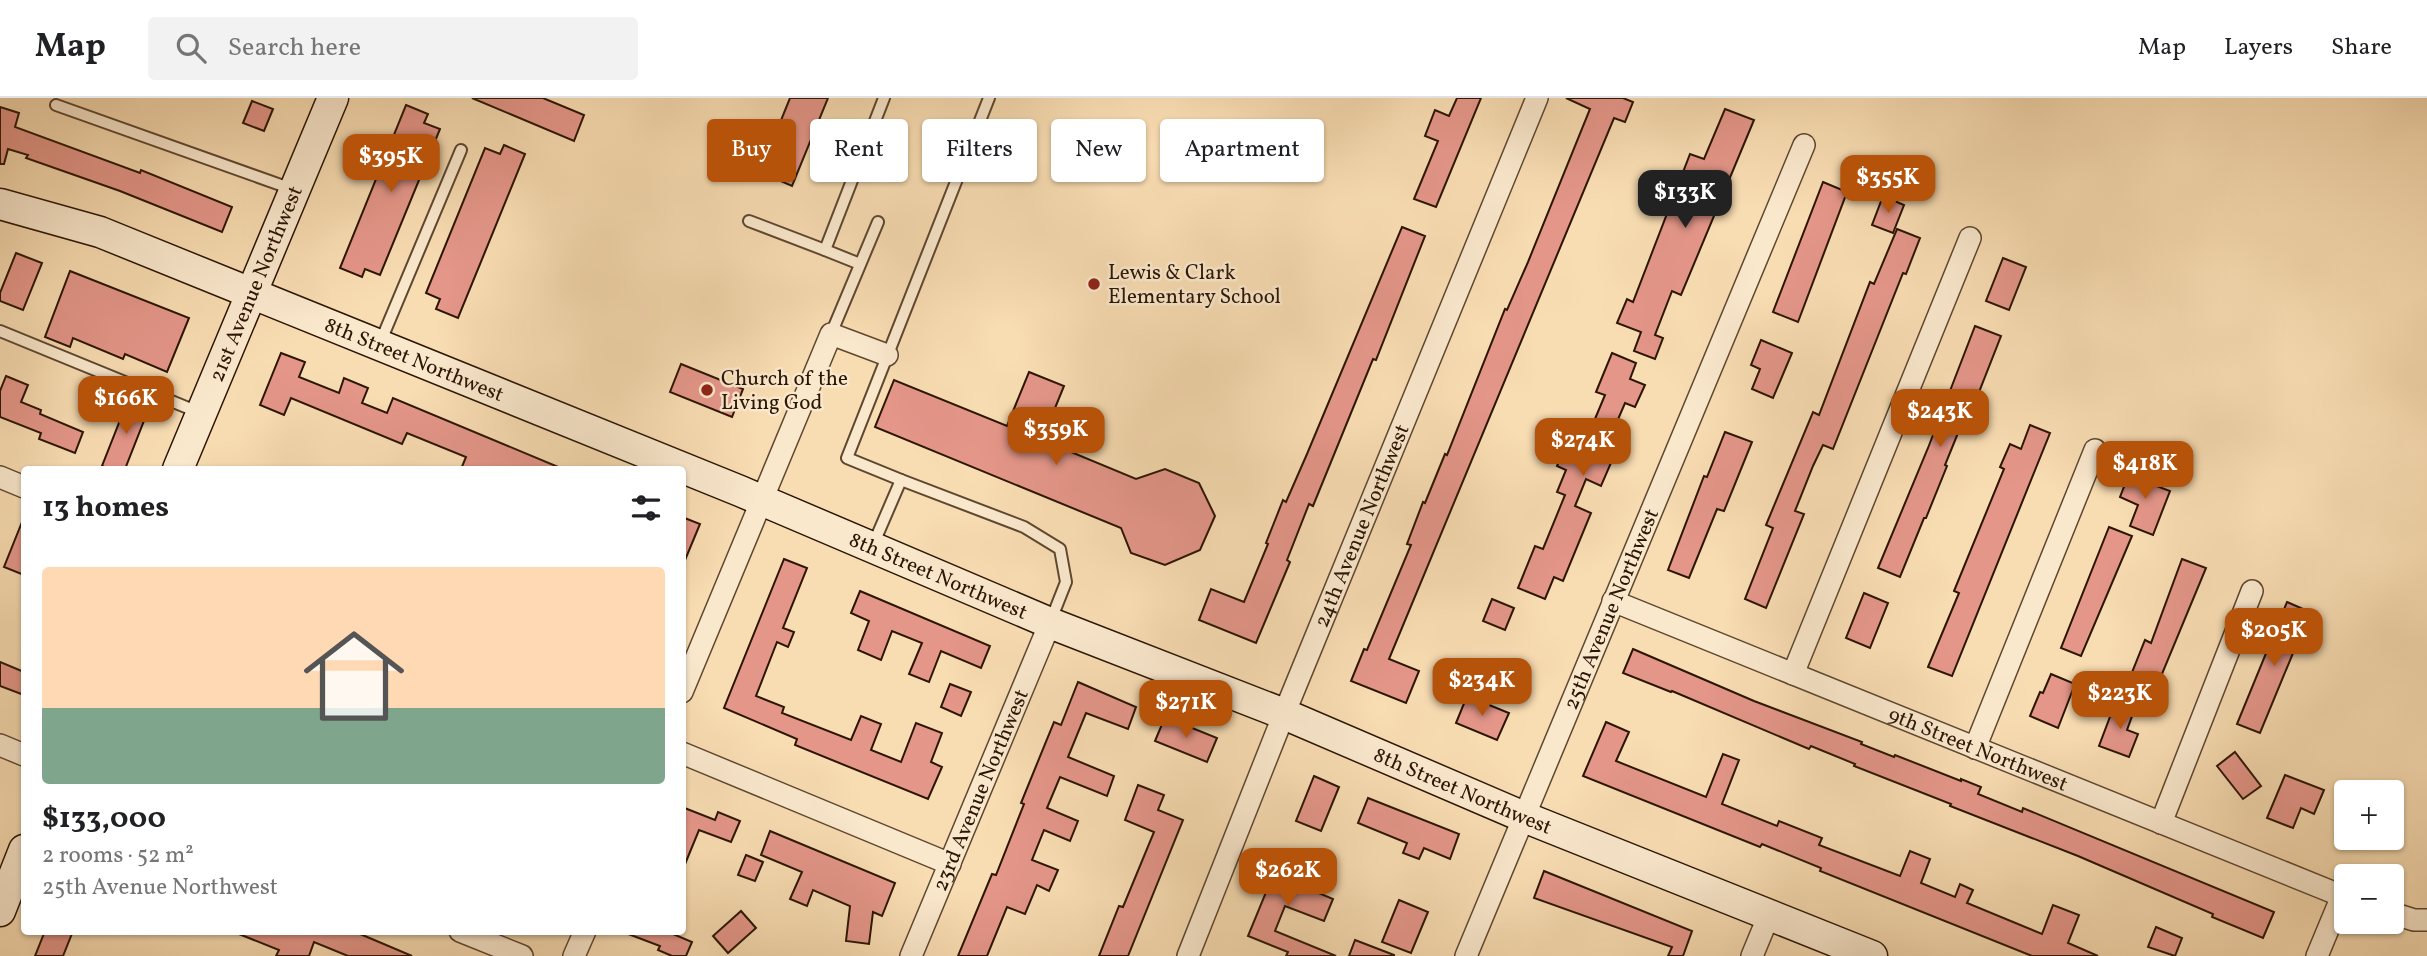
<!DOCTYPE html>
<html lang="en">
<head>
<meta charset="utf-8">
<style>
	:root { --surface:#fff; --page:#f2f2f2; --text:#202124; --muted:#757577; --line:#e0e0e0; --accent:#b45309 }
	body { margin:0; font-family:Vollkorn,serif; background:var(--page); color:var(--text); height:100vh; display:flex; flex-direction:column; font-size:26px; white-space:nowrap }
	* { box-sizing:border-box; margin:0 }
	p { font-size:23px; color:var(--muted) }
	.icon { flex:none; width:38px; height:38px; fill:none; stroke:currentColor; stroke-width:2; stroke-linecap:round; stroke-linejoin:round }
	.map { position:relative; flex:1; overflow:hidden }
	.side { position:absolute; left:21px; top:368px; width:665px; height:469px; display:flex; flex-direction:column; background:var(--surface); border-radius:7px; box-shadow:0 2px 5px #0004 }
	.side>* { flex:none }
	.hud { position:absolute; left:707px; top:21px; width:665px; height:63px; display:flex; gap:14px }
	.tools { position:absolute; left:2334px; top:682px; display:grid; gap:14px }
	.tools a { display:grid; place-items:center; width:70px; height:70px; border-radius:7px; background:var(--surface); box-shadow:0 2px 5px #0004; font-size:35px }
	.price { position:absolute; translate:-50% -60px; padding:0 16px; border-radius:14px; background:var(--accent); color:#fff; font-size:23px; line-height:46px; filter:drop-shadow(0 2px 4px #0008) }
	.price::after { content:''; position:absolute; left:50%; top:42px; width:21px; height:16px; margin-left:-10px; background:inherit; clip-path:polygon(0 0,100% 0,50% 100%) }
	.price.current { background:#222; color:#fff }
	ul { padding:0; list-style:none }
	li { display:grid; align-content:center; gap:14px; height:371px; padding:0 21px }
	li span { display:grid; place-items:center; height:217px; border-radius:7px; color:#555 }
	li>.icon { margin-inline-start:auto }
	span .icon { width:126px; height:126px; fill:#fffc; stroke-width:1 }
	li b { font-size:30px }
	h2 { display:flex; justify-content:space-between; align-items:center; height:84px; padding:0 21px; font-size:30px }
	.pill { padding:0 24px; border-radius:7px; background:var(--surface); box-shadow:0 2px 5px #0004; font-size:24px; line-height:63px }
	.pill.current { background:var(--accent); color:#fff }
	header { display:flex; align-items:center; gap:42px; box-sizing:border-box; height:98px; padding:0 35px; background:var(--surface); border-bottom:2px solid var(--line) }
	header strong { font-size:33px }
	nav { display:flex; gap:38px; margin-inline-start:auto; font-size:24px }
	.search { width:490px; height:63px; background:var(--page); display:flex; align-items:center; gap:18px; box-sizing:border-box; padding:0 24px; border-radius:7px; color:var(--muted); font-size:26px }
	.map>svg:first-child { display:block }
	.building { fill:#e49689; stroke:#2b1504; stroke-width:2 }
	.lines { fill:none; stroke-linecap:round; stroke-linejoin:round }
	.lane-casing { stroke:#5e4730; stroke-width:14 }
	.street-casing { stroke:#5e4730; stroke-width:24 }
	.secondary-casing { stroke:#2b1504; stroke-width:33 }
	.lane { stroke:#fae8cd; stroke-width:10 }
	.street { stroke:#fae8cd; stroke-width:21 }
	.secondary { stroke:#fae8cd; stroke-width:30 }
	.poi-dot { fill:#8f2418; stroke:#fae8cd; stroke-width:2.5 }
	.labels { text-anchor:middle; stroke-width:5; stroke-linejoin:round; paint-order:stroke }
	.poi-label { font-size:21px; fill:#2b1504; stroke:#fae8cd; text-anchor:start }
	.street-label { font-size:21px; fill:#2b1504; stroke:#fae8cd }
</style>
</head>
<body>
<header>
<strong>Map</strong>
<div class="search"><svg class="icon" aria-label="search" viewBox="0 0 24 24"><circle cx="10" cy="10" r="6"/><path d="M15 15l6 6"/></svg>Search here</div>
<nav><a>Map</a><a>Layers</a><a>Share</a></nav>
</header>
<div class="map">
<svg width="2427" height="858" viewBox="0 0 2427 858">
	<rect width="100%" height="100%" fill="#f8dcb2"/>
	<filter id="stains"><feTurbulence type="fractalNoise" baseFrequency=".00286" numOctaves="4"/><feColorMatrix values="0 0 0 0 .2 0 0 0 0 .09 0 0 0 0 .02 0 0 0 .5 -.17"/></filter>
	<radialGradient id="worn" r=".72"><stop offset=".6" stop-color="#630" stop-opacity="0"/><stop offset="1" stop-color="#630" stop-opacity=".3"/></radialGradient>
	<g class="building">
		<polygon points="472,0 543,0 584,17 574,43"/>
		<polygon points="790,0 828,0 792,88 760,74"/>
		<polygon points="1457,0 1481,0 1436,109 1414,101 1438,43 1425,38 1435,12 1449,18"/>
		<polygon points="1566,0 1623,0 1633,4 1625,24 1614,20 1389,561 1419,573 1406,605 1351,583 1364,551 1367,552 1411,447 1407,446 1423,404 1425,405 1445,356 1447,357 1505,211 1507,212 1528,164 1590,11"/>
		<polygon points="252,3 273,11 264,33 243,25"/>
		<polygon points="406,7 428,16 424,25 440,31 380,177 365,171 362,179 340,170"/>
		<polygon points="0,9 19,15 15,29 140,75 141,72 232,109 222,134 120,93 26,60 28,57 8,51 4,66 0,66"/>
		<polygon points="1725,11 1754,22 1681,197 1672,193 1655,237 1663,240 1655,261 1634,253 1641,234 1617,225 1627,201 1633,204 1690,56 1704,61"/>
		<polygon points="504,47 525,56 458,220 436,211 440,201 426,195 485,50 500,56"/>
		<polygon points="1823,84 1847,94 1798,224 1773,214"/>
		<polygon points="1883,98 1904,107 1893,135 1872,127"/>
		<polygon points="1402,129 1425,138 1376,262 1373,261 1313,408 1309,406 1287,462 1290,464 1256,545 1199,522 1211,491 1244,504 1268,446 1266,445 1283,402 1286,404 1307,356"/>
		<polygon points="1897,131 1920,140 1906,176 1903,175 1833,351 1823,347 1813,368 1795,413 1804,416 1766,510 1745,501 1773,430 1766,427 1813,314 1819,317 1870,184 1874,186"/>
		<polygon points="16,155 42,165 23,212 0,203 0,195"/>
		<polygon points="2003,160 2026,169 2009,212 1986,203"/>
		<polygon points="70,173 189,220 167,274 125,256 123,261 73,240 70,249 45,239"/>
		<polygon points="1975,228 2001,238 1979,294 1975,293 1945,367 1947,368 1926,420 1924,420 1900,479 1878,470 1928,350"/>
		<polygon points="1761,242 1792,255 1773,300 1752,291 1760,271 1751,267"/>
		<polygon points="281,255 305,264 299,279 339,295 344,280 368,290 362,305 387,315 393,300 563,371 461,371 466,359 407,335 402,346 291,300 284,317 260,307"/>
		<polygon points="1612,255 1636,265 1630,281 1645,287 1635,309 1625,305 1613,333 1623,337 1601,388 1586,381 1575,408 1591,415 1563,483 1554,479 1545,501 1518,490 1535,448 1543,451 1565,397 1557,394 1566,372 1557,368 1566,346 1582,352 1605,297 1596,294"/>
		<polygon points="681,266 743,291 732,319 670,294"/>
		<polygon points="1029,274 1064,288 1042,342 1136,381 1165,371 1199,385 1215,418 1200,452 1165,467 1131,455 1121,430 875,329 894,282 1007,328"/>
		<polygon points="6,278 28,287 21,304 41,312 40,316 83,334 75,355 39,341 41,335 0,319 0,293"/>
		<polygon points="128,302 149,310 125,371 109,371 102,368"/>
		<polygon points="2030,327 2050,335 1952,578 1928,569 1959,495 1954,493 2004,371 2000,369 2010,346 2021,351"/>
		<polygon points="1725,334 1752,344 1724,413 1717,411 1689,480 1668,472 1704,378 1707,379"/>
		<polygon points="2131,371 2153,379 2151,386 2170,393 2153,437 2130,428 2138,407 2120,399"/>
		<polygon points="24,419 24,477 4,469"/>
		<polygon points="682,419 700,426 683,467 682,467"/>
		<polygon points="2109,429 2132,438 2081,558 2061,550"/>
		<polygon points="784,461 807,470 783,530 794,534 788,549 777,544 756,598 784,609 782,615 851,642 861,618 881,626 871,652 901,664 916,625 942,635 931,664 942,669 928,701 795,647 797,641 724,610"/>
		<polygon points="2182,461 2206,470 2157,588 2131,577 2145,542 2151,545"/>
		<polygon points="860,493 990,548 981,570 941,553 929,584 909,576 922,545 892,533 881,562 858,552 869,523 851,515"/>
		<polygon points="1864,495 1888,505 1870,550 1846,540"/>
		<polygon points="1492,501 1514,510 1505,532 1483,523"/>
		<polygon points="2287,504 2310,514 2260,635 2237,626"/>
		<polygon points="1633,551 1754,603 1862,644 1861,646 1894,659 1895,657 1961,683 1961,681 1981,689 1978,696 2022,714 2023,710 2274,814 2263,840 2212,819 2213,816 2078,758 1950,708 1951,706 1854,668 1855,666 1811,648 1809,651 1672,593 1671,594 1623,575"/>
		<polygon points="0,564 24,574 24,597 0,588"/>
		<polygon points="2051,576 2075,586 2058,630 2030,618 2040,594 2043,595"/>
		<polygon points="1078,584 1136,609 1128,631 1086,615 1068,659 1114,678 1107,698 1060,679 1047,710 1078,723 1070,743 1044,732 1032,762 1058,772 1049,793 1037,787 1025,816 1007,809 987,858 958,858 992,776 996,777 1024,706 1021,705 1054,624 1061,627"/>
		<polygon points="950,586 971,594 961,618 941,609"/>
		<polygon points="1467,598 1509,615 1497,642 1456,625"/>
		<polygon points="2116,603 2135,610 2127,632 2138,636 2129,659 2099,648"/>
		<polygon points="1165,619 1217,640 1207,664 1155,643"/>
		<polygon points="1606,624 1629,634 1616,663 1706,699 1723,656 1739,662 1722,706 1777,728 1779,723 1822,740 1819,747 1900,778 1910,753 1930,761 1921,785 1955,799 1960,786 1973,792 1967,805 2042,836 2053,807 2079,817 2068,845 2098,858 2032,858 1820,773 1821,770 1762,746 1760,749 1583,678"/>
		<polygon points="2235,654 2261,688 2243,701 2217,668"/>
		<polygon points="2285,677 2324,692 2314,716 2301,710 2293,730 2267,720"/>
		<polygon points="1314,678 1339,689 1321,733 1296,723"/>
		<polygon points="1138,687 1164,697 1158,712 1183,722 1128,858 1099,858 1119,808 1123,809 1154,734 1125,722"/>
		<polygon points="1368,700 1459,736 1450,761 1424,750 1419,761 1403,755 1407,745 1358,725"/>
		<polygon points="682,709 715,722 718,714 740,723 731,744 699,732 683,771"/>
		<polygon points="770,733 895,785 882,818 873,814 869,846 846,843 850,808 813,792 807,808 790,801 802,774 761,757"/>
		<polygon points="1283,753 1304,762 1295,785 1333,801 1324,823 1285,808 1275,833 1336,858 1286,858 1288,854 1248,838"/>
		<polygon points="746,757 763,764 755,783 738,777"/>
		<polygon points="1544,773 1692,833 1683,858 1668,858 1672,849 1534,800"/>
		<polygon points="1399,802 1428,814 1411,855 1382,844"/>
		<polygon points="741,813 756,830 728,855 713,838"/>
		<polygon points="2156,829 2182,840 2175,858 2148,849"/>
		<polygon points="45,833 73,833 63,858 35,858"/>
		<polygon points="353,833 412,858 348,858 314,844 309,858 276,858 279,852 234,834"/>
		<polygon points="666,833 692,844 686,858 672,858 658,852 660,848 623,834"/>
		<polygon points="1355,842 1394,857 1394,858 1349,858"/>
	</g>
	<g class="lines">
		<g class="lane-casing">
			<g id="lane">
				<polyline points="56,7 292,91"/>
				<polyline points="749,123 825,152"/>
				<polyline points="860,166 825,152 884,0"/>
				<polyline points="0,233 198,314"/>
				<polyline points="831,236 878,124"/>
				<polyline points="380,245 461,52"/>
				<polyline points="901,382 847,360 989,0"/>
				<polyline points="873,447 901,382 1024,429 1060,451 1066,484 1051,522"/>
			</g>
		</g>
		<g class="street-casing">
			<g id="street">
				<polyline points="0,379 24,389"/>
				<path id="s1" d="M1613 503 2347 800"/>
				<polyline points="1793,576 1970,140"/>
				<polyline points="682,594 831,236 887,257"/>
				<polyline points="0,647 24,657"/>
				<polyline points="1975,650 2095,352"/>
				<polyline points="682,655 950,766"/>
				<polyline points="2161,725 2252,493"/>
				<polyline points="2392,815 2414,822 2427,822"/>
				<polyline points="460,833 522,858"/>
				<polyline points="574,858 585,833"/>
				<path id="s2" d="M911 858 1050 525"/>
				<path id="s3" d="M1188 858 1284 616 1537 0"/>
				<path id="s4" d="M1466 858 1804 47"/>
				<polyline points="1752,858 1769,817"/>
				<polyline points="2317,858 2342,798"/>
			</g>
		</g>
		<g class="secondary-casing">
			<g id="secondary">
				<path id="s5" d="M0 106 100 134 740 393 1050 525 1284 616 1524 719 1872 858"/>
				<path id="s6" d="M178 371 333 0"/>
				<polyline points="0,813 24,752"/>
			</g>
		</g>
		<use href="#lane" class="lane"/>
		<use href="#street" class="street"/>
		<use href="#secondary" class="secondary"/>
	</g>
	<g class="poi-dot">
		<circle cx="1094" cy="186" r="7"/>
		<circle cx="707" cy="292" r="7"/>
	</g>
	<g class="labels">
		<g class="poi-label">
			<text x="1108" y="181">Lewis &amp; Clark<tspan x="1108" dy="24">Elementary School</tspan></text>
			<text x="721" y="287">Church of the<tspan x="721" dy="24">Living God</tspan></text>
		</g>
		<g class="street-label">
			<text dy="7" stroke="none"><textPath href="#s6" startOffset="201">21st Avenue Northwest</textPath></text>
			<text dy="7" stroke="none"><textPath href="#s5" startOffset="443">8th Street Northwest</textPath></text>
			<text dy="7" stroke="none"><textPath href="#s3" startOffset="464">24th Avenue Northwest</textPath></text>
			<text dy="7" stroke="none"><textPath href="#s5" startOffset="1010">8th Street Northwest</textPath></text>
			<text dy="7" stroke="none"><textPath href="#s4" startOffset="376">25th Avenue Northwest</textPath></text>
			<text dy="7" stroke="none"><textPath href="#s1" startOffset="394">9th Street Northwest</textPath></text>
			<text dy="7" stroke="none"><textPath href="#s2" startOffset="180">23rd Avenue Northwest</textPath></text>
			<text dy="7" stroke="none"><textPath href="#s5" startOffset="1577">8th Street Northwest</textPath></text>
		</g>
	</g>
	<rect width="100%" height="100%" filter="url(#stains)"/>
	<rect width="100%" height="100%" fill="url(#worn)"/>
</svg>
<div class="tools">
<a>+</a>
<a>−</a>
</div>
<b class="price" style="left:391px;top:96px">$395K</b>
<b class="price" style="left:1888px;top:117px">$355K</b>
<b class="price current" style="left:1685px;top:132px">$133K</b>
<b class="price" style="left:126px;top:338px">$166K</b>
<b class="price" style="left:1940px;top:351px">$243K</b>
<b class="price" style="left:1056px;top:369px">$359K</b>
<b class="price" style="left:1583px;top:380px">$274K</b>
<b class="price" style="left:2145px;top:403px">$418K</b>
<b class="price" style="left:2274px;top:570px">$205K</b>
<b class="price" style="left:1482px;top:620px">$234K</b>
<b class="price" style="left:2120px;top:633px">$223K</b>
<b class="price" style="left:1186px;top:642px">$271K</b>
<b class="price" style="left:1288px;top:810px">$262K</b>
<div class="hud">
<a class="pill current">Buy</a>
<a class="pill">Rent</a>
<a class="pill">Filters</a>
<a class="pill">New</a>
<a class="pill">Apartment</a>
</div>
<section class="side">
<h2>13 homes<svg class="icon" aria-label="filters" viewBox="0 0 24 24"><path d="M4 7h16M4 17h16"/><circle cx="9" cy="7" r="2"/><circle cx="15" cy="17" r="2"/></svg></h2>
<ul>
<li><span style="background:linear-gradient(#ffd9b3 65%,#7fa58c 0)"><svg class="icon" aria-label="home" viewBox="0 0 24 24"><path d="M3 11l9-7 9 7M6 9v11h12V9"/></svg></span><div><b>$133,000</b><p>2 rooms · 52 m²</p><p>25th Avenue Northwest</p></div></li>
</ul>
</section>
</div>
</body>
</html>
